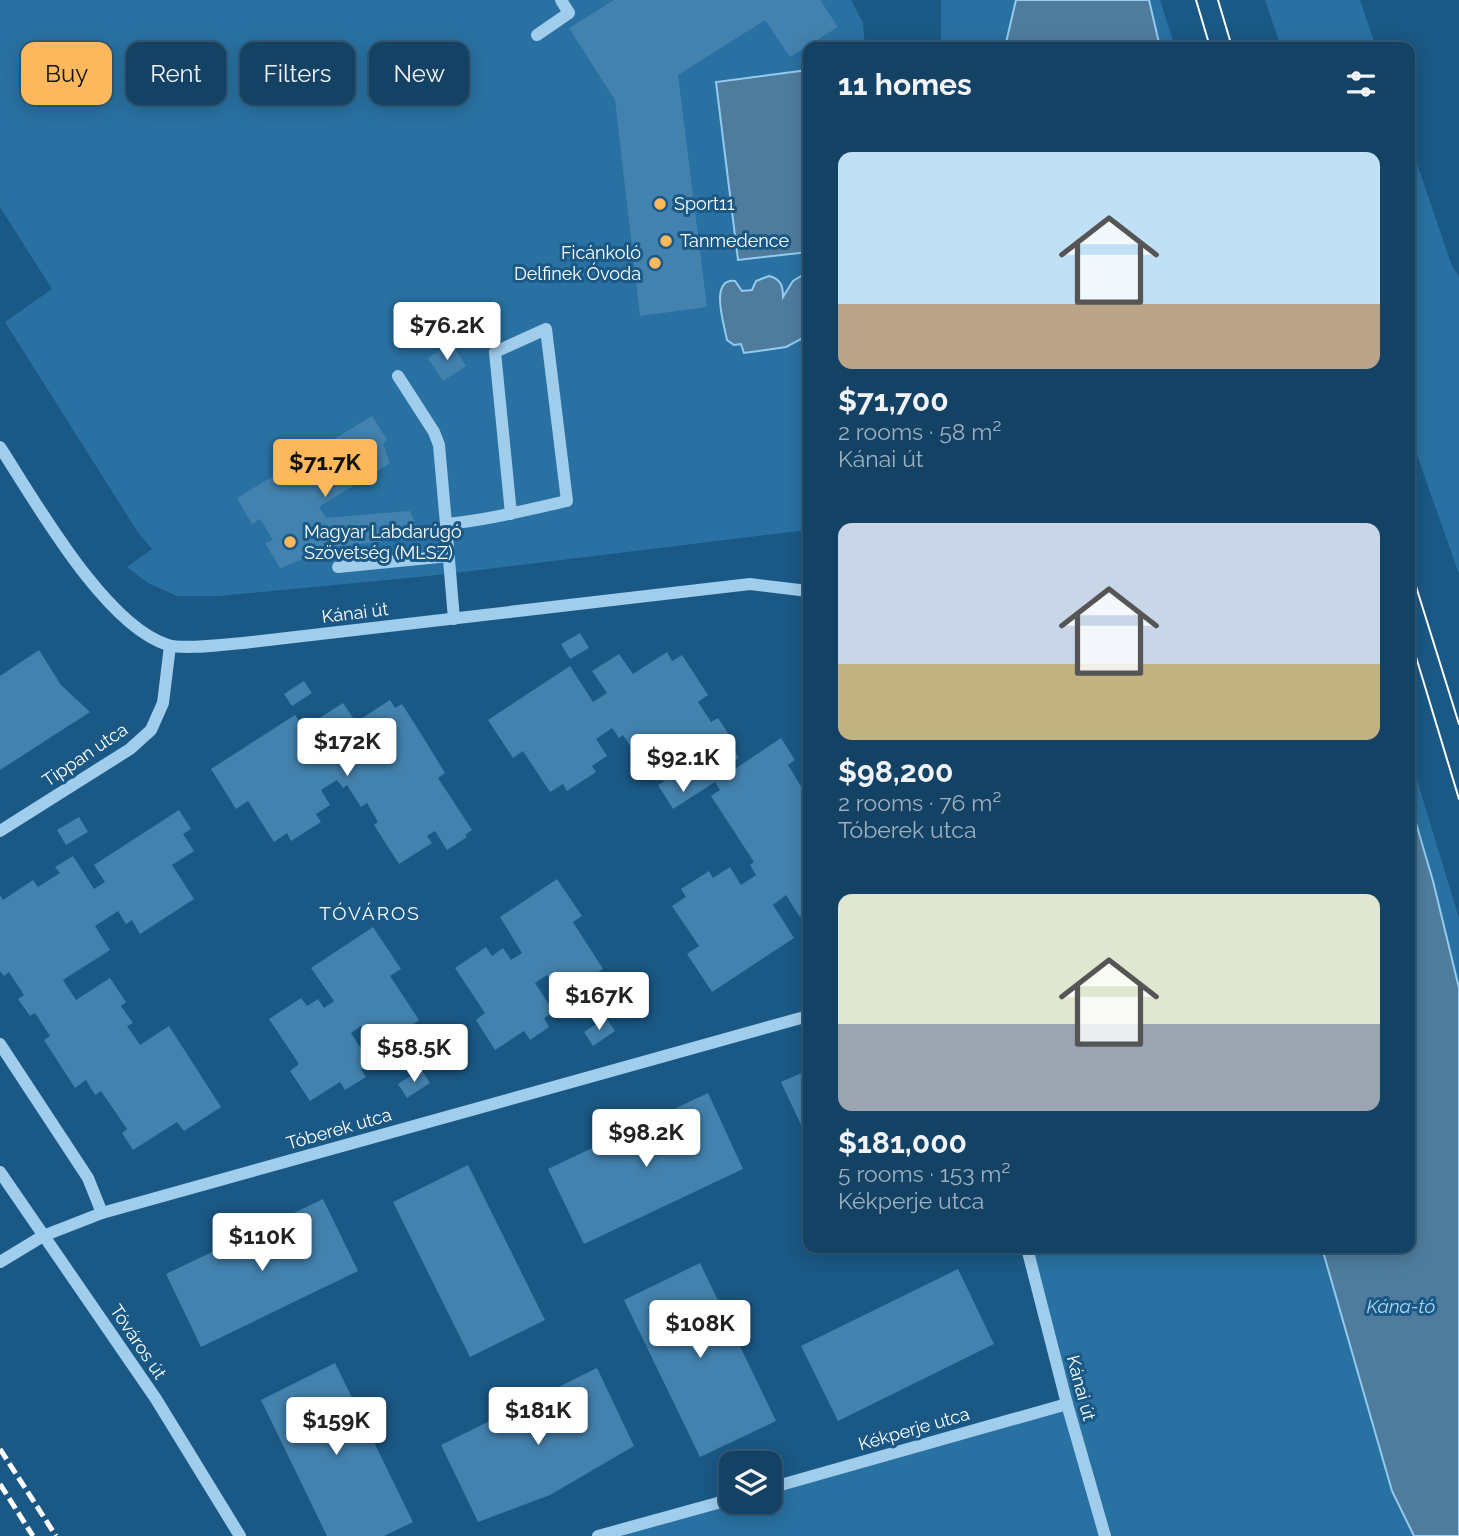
<!DOCTYPE html>
<html lang="en">
<head>
<meta charset="utf-8">
<style>
	:root { --surface:#144264; --page:#214d6d; --text:#f1f3f6; --muted:#9db0bf; --line:#335b78; --accent:#feb85c }
	body { margin:0; font-family:Raleway,sans-serif; background:var(--page); color:var(--text); height:100vh; display:flex; flex-direction:column; font-size:26px; white-space:nowrap }
	* { box-sizing:border-box; margin:0 }
	p { font-size:23px; color:var(--muted) }
	.icon { flex:none; width:38px; height:38px; fill:none; stroke:currentColor; stroke-width:2; stroke-linecap:round; stroke-linejoin:round }
	.map { position:relative; flex:1; overflow:hidden }
	.drawer { position:absolute; left:803px; top:42px; width:612px; height:1211px; display:flex; flex-direction:column; background:var(--surface); border-radius:14px; box-shadow:0 4px 18px #0003,0 0 0 2px var(--line) }
	.drawer>* { flex:none }
	.guide { position:absolute; left:21px; top:42px; width:665px; height:63px; display:flex; gap:14px }
	.controls { position:absolute; left:719px; top:1451px; display:grid; gap:14px }
	.controls a { display:grid; place-items:center; width:63px; height:63px; border-radius:14px; background:var(--surface); box-shadow:0 4px 18px #0003,0 0 0 2px var(--line); font-size:35px }
	.price { position:absolute; translate:-50% -60px; padding:0 16px; border-radius:7px; background:#fff; color:#222; font-size:23px; line-height:46px; filter:drop-shadow(0 2px 4px #0008) }
	.price::after { content:''; position:absolute; left:50%; top:42px; width:21px; height:16px; margin-left:-10px; background:inherit; clip-path:polygon(0 0,100% 0,50% 100%) }
	.price.active { background:var(--accent); color:#111 }
	ul { padding:0; list-style:none }
	li { display:grid; align-content:center; gap:14px; height:371px; padding:0 35px }
	li span { display:grid; place-items:center; height:217px; border-radius:14px; color:#555 }
	li>.icon { margin-inline-start:auto }
	span .icon { width:126px; height:126px; fill:#fffc; stroke-width:1 }
	li b { font-size:30px }
	h2 { display:flex; justify-content:space-between; align-items:center; height:84px; padding:0 35px; font-size:30px }
	.tag { padding:0 24px; border-radius:14px; background:var(--surface); box-shadow:0 4px 18px #0003,0 0 0 2px var(--line); font-size:24px; line-height:63px }
	.tag.active { background:var(--accent); color:#111 }
	.map>svg:first-child { display:block }
	.green { fill:#2971a2 }
	.water { fill:#4f7c9d; stroke:#93caee; stroke-width:2 }
	.building { fill:#4382ae }
	.lines { fill:none; stroke-linecap:round; stroke-linejoin:round }
	.minor { stroke:#a0cdec; stroke-width:12 }
	.tram { stroke:#fff; stroke-width:2 }
	.rail { stroke:#fff; stroke-width:5; stroke-dasharray:12 5; stroke-linecap:butt }
	.poi-dot { fill:#feb85c; stroke:#1a5885; stroke-width:2.5 }
	.labels { text-anchor:middle; stroke-width:6; stroke-linejoin:round; paint-order:stroke }
	.poi-label { font-size:18px; fill:#fff; stroke:#1a5885; text-anchor:start }
	.street-label { font-size:18px; fill:#fff; stroke:#1a5885 }
	.neighbourhood-label { font-size:19px; letter-spacing:2px; fill:#fff; stroke:#1a5885 }
	.water-label { font-size:19px; font-style:italic; fill:#acd7f3; stroke:#1a5885 }
</style>
</head>
<body>
<div class="map">
<svg width="1459" height="1536" viewBox="0 0 1459 1536">
	<rect width="100%" height="100%" fill="#1a5885"/>
	<g class="green">
		<polygon points="0,0 851,0 863,23 865,47 808,47 808,530 438,575 219,596 177,596 148,583 127,567 152,549 137,531 5,322 52,289 0,207"/>
		<polygon points="941,0 1016,0 1005,47 941,47"/>
		<polygon points="1149,0 1160,0 1175,47 1160,47"/>
		<polygon points="1265,0 1360,0 1376,47 1281,47"/>
		<polygon points="1411,146 1452,266 1459,276 1459,574 1411,438"/>
		<polygon points="1410,757 1459,918 1459,988 1433,881 1411,806"/>
		<polygon points="1027,1248 1322,1248 1392,1491 1414,1536 598,1536 732,1502 770,1502 770,1488 1067,1404"/>
	</g>
	<g class="water">
		<polygon points="1016,0 1149,0 1160,47 1005,47"/>
		<polygon points="808,70 808,252 738,260 716,82"/>
		<path d="M808 272V341L801 339 786 347 744 353 741 344 734 345 727 340C724 324 709 278 735 281L742 291 752 290 756 281 769 276C781 279 783 286 783 297L793 281Z"/>
		<path d="M1411 806 1433 881 1459 988V1536H1414L1392 1491 1322 1248H1410V854C1413 838 1410 823 1411 806Z"/>
	</g>
	<g class="building">
		<polygon points="614,0 820,0 838,27 790,57 765,20 678,75 707,307 640,316 615,100 569,28"/>
		<polygon points="451,343 466,366 443,381 428,358"/>
		<polygon points="372,416 387,440 383,444 390,463 319,507 326,518 410,511 421,537 334,547 280,568 265,543 273,540 260,519 252,524 237,498"/>
		<polygon points="580,633 589,648 570,659 561,644"/>
		<polygon points="39,650 61,685 90,712 0,770 0,676"/>
		<polygon points="667,652 672,661 682,655 708,695 698,702 711,722 718,718 731,738 728,740 739,758 731,763 735,769 781,738 795,760 788,765 802,788 806,785 808,789 808,911 800,917 786,895 773,905 794,938 712,992 687,954 699,946 672,906 686,897 681,889 709,871 713,878 730,867 741,885 756,875 750,865 754,862 711,796 720,790 715,782 673,809 658,785 664,782 657,772 651,776 643,766 649,761 643,752 637,756 623,735 619,738 612,728 596,739 607,756 592,766 596,772 567,791 563,784 550,792 523,751 513,758 488,720 570,666 593,702 607,693 592,671 619,654 633,674"/>
		<polygon points="304,681 312,693 292,706 284,694"/>
		<polygon points="390,700 395,708 402,704 423,737 445,773 438,778 472,830 465,835 467,837 447,850 435,831 427,836 432,843 399,864 374,825 378,822 367,803 361,807 347,785 343,788 337,780 321,790 330,805 316,814 321,822 291,841 287,833 274,842 248,801 236,809 211,769 295,715 304,728 343,703 356,722"/>
		<polygon points="179,810 191,829 183,834 194,851 172,865 194,899 140,934 132,920 126,924 118,911 95,926 110,950 63,980 76,1000 110,978 126,1002 121,1006 133,1023 127,1026 140,1045 169,1026 221,1107 184,1131 177,1122 133,1150 122,1133 127,1129 101,1091 95,1095 86,1080 75,1088 44,1040 50,1036 35,1013 30,1016 18,999 24,995 9,972 4,976 0,971 0,895 3,900 33,880 38,887 60,873 55,867 73,856 94,889 105,882 94,865"/>
		<polygon points="79,817 88,832 66,845 57,830"/>
		<polygon points="557,879 582,916 573,922 603,969 583,982 578,973 556,988 547,975 535,983 554,1012 544,1018 549,1027 530,1040 524,1031 495,1050 476,1020 485,1013 455,968 486,947 492,956 503,948 511,960 522,953 500,917"/>
		<polygon points="373,927 401,969 390,976 419,1020 399,1034 393,1024 370,1040 361,1026 351,1033 371,1064 361,1070 366,1077 345,1090 340,1082 310,1101 290,1071 299,1064 269,1019 301,998 307,1006 318,999 324,1008 334,1001 311,968"/>
		<polygon points="606,1018 615,1031 593,1046 584,1032"/>
		<polygon points="421,1069 430,1083 407,1098 398,1084"/>
		<polygon points="808,1070 808,1140 781,1082"/>
		<polygon points="708,1093 743,1169 584,1244 548,1169"/>
		<polygon points="468,1165 545,1320 470,1357 393,1202"/>
		<polygon points="323,1199 358,1271 201,1347 166,1274"/>
		<polygon points="700,1263 776,1421 700,1457 624,1300"/>
		<polygon points="958,1269 994,1344 838,1421 801,1346"/>
		<polygon points="335,1363 413,1522 384,1536 327,1536 261,1400"/>
		<polygon points="597,1368 634,1446 550,1495 478,1522 441,1445"/>
	</g>
	<g class="lines">
		<g class="minor">
			<polyline points="537,35 569,13 561,0"/>
			<polyline points="398,376 434,432 439,445 446,524"/>
			<path d="M0 447C35 501 105 626 168 645 184 650 225 644 243 643L750 584 808 591"/>
			<polyline points="338,567 449,556"/>
			<path d="M454 619 446 524C487 520 527 510 567 501L546 329 495 352 511 514"/>
			<polyline points="0,831 130,749 151,730 163,703 170,646"/>
			<polyline points="0,1044 88,1178 102,1213"/>
			<polyline points="0,1172 156,1399 240,1536"/>
			<polyline points="1027,1248 1067,1404 1105,1536"/>
			<polyline points="0,1262 43,1236 102,1213 808,1016"/>
			<polyline points="770,1488 1067,1404"/>
			<polyline points="598,1536 732,1499"/>
		</g>
		<g class="tram">
			<polyline points="1196,0 1210,47"/>
			<polyline points="1218,0 1232,47"/>
			<polyline points="1410,567 1459,724"/>
			<polyline points="1410,637 1459,799"/>
		</g>
		<g class="rail">
			<polyline points="0,1449 56,1536"/>
			<polyline points="0,1484 33,1536"/>
		</g>
	</g>
	<g class="poi-dot">
		<circle cx="660" cy="204" r="7"/>
		<circle cx="666" cy="241" r="7"/>
		<circle cx="655" cy="263" r="7"/>
		<circle cx="290" cy="542" r="7"/>
	</g>
	<g class="labels">
		<g class="poi-label">
			<text x="674" y="210">Sport11</text>
			<text x="680" y="247">Tanmedence</text>
			<text x="641" y="259" text-anchor="end">Ficánkoló<tspan x="641" dy="21">Delfinek Óvoda</tspan></text>
			<text x="304" y="538">Magyar Labdarúgó<tspan x="304" dy="21">Szövetség (MLSZ)</tspan></text>
		</g>
		<g class="street-label">
			<text transform="translate(355 613) rotate(-7)" y="6">Kánai út</text>
			<text transform="translate(85 755) rotate(-34)" y="6">Tippan utca</text>
			<text transform="translate(339 1129) rotate(-16)" y="6">Tóberek utca</text>
			<text transform="translate(138 1342) rotate(56)" y="6">Tóváros út</text>
			<text transform="translate(1081 1388) rotate(75)" y="6">Kánai út</text>
			<text transform="translate(914 1429) rotate(-16)" y="6">Kékperje utca</text>
		</g>
		<g class="neighbourhood-label">
			<text x="370" y="920">TÓVÁROS</text>
		</g>
		<g class="water-label">
			<text x="1401" y="1313">Kána-tó</text>
		</g>
	</g>
</svg>
<div class="controls">
<a><svg class="icon" aria-label="layers" viewBox="0 0 24 24"><path d="M12 4l9 5-9 5-9-5zM3 14l9 5 9-5"/></svg></a>
</div>
<b class="price" style="left:447px;top:362px">$76.2K</b>
<b class="price active" style="left:325px;top:499px">$71.7K</b>
<b class="price" style="left:347px;top:778px">$172K</b>
<b class="price" style="left:683px;top:794px">$92.1K</b>
<b class="price" style="left:599px;top:1032px">$167K</b>
<b class="price" style="left:414px;top:1084px">$58.5K</b>
<b class="price" style="left:646px;top:1169px">$98.2K</b>
<b class="price" style="left:262px;top:1273px">$110K</b>
<b class="price" style="left:700px;top:1360px">$108K</b>
<b class="price" style="left:538px;top:1447px">$181K</b>
<b class="price" style="left:336px;top:1457px">$159K</b>
<div class="guide">
<a class="tag active">Buy</a>
<a class="tag">Rent</a>
<a class="tag">Filters</a>
<a class="tag">New</a>
</div>
<section class="drawer">
<h2>11 homes<svg class="icon" aria-label="filters" viewBox="0 0 24 24"><path d="M4 7h16M4 17h16"/><circle cx="9" cy="7" r="2"/><circle cx="15" cy="17" r="2"/></svg></h2>
<ul>
<li><span style="background:linear-gradient(#bfe0f5 70%,#b9a48a 0)"><svg class="icon" aria-label="home" viewBox="0 0 24 24"><path d="M3 11l9-7 9 7M6 9v11h12V9"/></svg></span><div><b>$71,700</b><p>2 rooms · 58 m²</p><p>Kánai út</p></div></li>
<li><span style="background:linear-gradient(#c9d6e8 65%,#c2b280 0)"><svg class="icon" aria-label="home" viewBox="0 0 24 24"><path d="M3 11l9-7 9 7M6 9v11h12V9"/></svg></span><div><b>$98,200</b><p>2 rooms · 76 m²</p><p>Tóberek utca</p></div></li>
<li><span style="background:linear-gradient(#dfe7d0 60%,#9aa5b1 0)"><svg class="icon" aria-label="home" viewBox="0 0 24 24"><path d="M3 11l9-7 9 7M6 9v11h12V9"/></svg></span><div><b>$181,000</b><p>5 rooms · 153 m²</p><p>Kékperje utca</p></div></li>
</ul>
</section>
</div>
</body>
</html>
